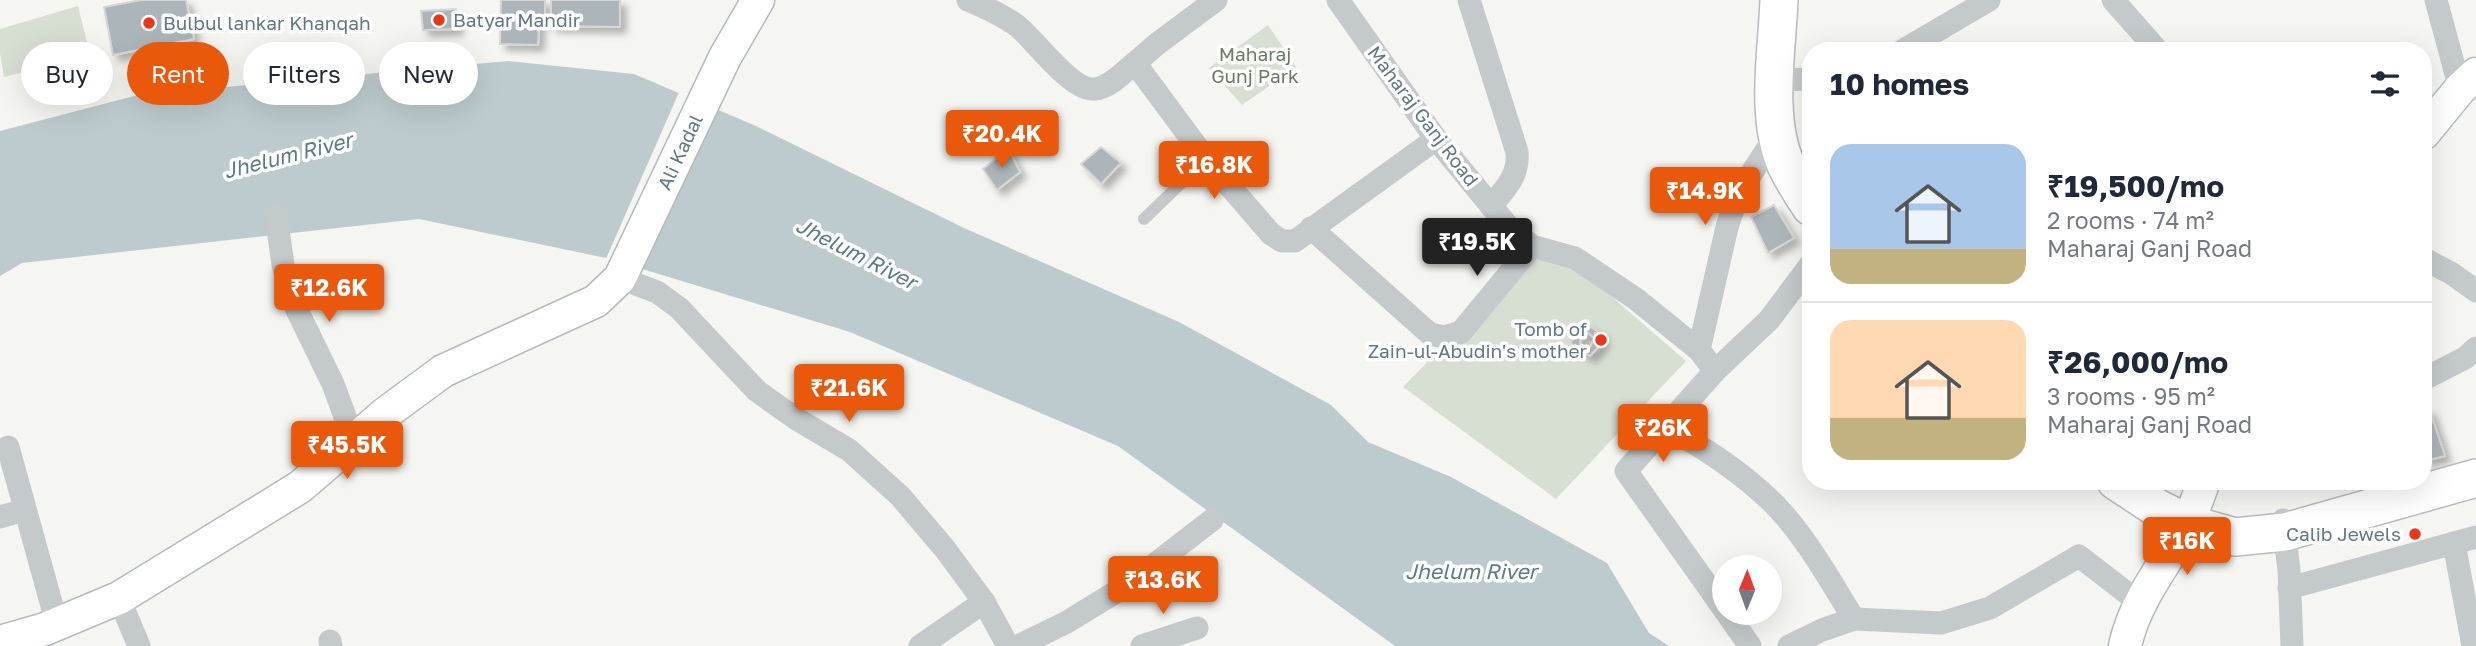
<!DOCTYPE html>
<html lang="en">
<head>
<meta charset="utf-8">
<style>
	:root { --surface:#fff; --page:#f2f2f3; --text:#1f2937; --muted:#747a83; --line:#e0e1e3; --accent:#ea580c }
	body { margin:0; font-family:"Golos Text",sans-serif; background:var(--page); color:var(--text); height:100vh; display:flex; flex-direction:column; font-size:26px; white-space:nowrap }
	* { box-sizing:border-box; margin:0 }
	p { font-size:23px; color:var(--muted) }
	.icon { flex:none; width:38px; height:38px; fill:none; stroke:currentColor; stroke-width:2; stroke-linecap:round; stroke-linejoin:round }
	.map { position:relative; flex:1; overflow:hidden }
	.side { position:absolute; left:1802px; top:42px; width:630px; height:448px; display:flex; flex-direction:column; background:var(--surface); border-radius:28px; box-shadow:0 7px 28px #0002 }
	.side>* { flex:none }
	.banner { position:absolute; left:21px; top:42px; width:665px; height:63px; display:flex; gap:14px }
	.needle { width:46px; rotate:1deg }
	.tools { position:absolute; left:1712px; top:555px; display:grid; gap:14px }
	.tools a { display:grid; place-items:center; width:70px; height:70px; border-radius:50%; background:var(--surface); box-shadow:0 7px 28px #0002; font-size:35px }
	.price { position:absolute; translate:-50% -60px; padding:0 16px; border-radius:7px; background:var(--accent); color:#fff; font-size:23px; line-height:46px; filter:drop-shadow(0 2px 4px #0008) }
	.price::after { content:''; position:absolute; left:50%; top:42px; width:21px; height:16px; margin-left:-10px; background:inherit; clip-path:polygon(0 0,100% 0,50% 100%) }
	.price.selected { background:#222; color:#fff }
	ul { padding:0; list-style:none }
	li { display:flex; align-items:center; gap:21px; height:175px; padding:0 28px }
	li+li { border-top:2px solid var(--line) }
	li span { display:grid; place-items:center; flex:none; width:196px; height:140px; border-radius:21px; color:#555 }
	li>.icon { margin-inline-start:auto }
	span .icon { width:84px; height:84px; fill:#fffc; stroke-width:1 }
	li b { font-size:30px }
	h2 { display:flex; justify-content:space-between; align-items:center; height:84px; padding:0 28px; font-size:30px }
	.chip { padding:0 24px; border-radius:32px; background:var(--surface); box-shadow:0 7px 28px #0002; font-size:24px; line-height:63px }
	.chip.selected { background:var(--accent); color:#fff }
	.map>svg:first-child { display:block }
	.green { fill:#d7ded2 }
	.water { fill:#bdcbcf }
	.pier { fill:#f5f5f1 }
	.building { fill:#acb6ba; stroke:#d7d6d4; stroke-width:2; fill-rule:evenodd; filter:url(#shadow) }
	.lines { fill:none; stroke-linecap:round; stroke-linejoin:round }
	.secondary-casing { stroke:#b4bbbe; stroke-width:35 }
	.primary-casing { stroke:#b7bcbf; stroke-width:40 }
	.lane { stroke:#c4c9cb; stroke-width:12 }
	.street { stroke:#c4c9cb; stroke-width:23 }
	.secondary { stroke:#fff; stroke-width:32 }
	.primary { stroke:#fff; stroke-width:37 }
	.poi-dot { fill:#f33314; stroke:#fff; stroke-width:2.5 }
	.labels { text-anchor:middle; stroke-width:7; stroke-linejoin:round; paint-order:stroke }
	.poi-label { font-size:19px; fill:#617985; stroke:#fff; text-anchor:start }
	.park-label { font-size:19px; fill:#697c61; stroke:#fff }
	.street-label { font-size:19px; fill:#617985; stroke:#fff }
	.water-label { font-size:21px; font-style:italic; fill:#5d7b83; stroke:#fff }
</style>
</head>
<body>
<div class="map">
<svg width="2476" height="646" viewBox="0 0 2476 646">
	<defs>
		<filter id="shadow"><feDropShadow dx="6" dy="6" stdDeviation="3.5" flood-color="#0004"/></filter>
	</defs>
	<rect width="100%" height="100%" fill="#f5f5f1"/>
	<g class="green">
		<polygon points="78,6 90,55 4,77 0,53 0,29"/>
		<polygon points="1268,25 1296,67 1242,105 1209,68"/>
		<polygon points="1536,251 1573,263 1686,361 1556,499 1403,387"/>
	</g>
	<polygon class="water" points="508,61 634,74 756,126 964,228 1179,322 1331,405 1368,442 1451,477 1607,563 1649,633 1669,646 1395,646 1118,446 850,332 606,258 419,219 22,263 0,276 0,131 138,95"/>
	<polygon class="pier" points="680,90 710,103 637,271 605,261"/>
	<g class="building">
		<polygon points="141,0 186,0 194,39 113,55 104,7"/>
		<polygon points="501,0 545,0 545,22 539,22 538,45 500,44"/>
		<polygon points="551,0 620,0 620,27 551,26"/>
		<polygon points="456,9 457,29 423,30 421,11"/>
		<polygon points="1101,147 1121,163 1101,184 1081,164"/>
		<polygon points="1008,149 1020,172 997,190 983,169"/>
		<polygon points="1774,205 1794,238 1768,253 1751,217"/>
		<path d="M1586 324 1603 335 1601 344 1590 356 1575 347 1570 342ZM1595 333 1600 334V340L1594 339 1590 347 1583 346 1580 343 1581 336 1588 333 1594 338Z"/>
		<polygon points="2429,409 2445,456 2424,461 2424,410"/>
	</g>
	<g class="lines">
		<g class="secondary-casing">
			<g id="secondary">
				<polyline points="2424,133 2460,89 2476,74"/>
				<polyline points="2194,508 2204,481"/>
				<polyline points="0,642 45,629 119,598 300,487 386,413 443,371 596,301 620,278 725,57 758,0"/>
				<path d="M2125 646C2134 602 2166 562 2189 524"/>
			</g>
		</g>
		<g class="primary-casing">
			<g id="primary">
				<path d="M1779 0C1777 52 1765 117 1786 165 1793 179 1802 194 1811 207"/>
				<polyline points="2116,481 2157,508 2189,524 2235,537 2285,532 2476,478"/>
			</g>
		</g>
		<polyline class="lane" points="1144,219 1206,159"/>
		<g class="street">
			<path d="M968 0C985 7 1001 14 1016 25 1035 39 1071 92 1095 89 1109 88 1124 72 1135 63"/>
			<polyline points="1216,0 1157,44 1135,63 1206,159 1271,234 1282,241 1295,241 1436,139"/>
			<polyline points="1338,0 1436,139 1511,230 1532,246 1575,258 1636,299 1699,350 1715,371"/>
			<path d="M1469 0 1517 152C1519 176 1506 188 1491 206"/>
			<polyline points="2113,0 2158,51"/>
			<polyline points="2436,0 2460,89"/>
			<polyline points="1902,51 1989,0"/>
			<polyline points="1775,80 1811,79"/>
			<polyline points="276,215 283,265 296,308 333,384 354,441"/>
			<polyline points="1311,228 1430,334 1444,337 1461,332 1532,246"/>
			<polyline points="2424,259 2451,273 2476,291"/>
			<polyline points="620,278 657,292 679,308 757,391 795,418 849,450 900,496 945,549 984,602 1008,646"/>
			<polyline points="1699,350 1727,227 1738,194 1777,134"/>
			<polyline points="2424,379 2465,358 2476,348"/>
			<path d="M1666 427C1705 448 1743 473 1775 505 1807 538 1830 581 1854 619"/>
			<polyline points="8,447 57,624"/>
			<polyline points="0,517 25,510"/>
			<polyline points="2283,520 2289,570 2292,646"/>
			<polyline points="2454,543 2473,646"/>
			<polyline points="2289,588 2476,537"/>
			<polyline points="119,598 139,646"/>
			<polyline points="1724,609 1626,471 1715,371 1769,320 1811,264"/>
			<polyline points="1726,612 1750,646"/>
			<polyline points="330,641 331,646"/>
			<polyline points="920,646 984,602"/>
			<polyline points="1018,646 1067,622 1129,584 1212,520"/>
			<polyline points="1142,646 1197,628"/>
			<polyline points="1789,646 1822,630 1854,619 1941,623 1990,608 2079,556 2141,604"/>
		</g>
		<use href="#secondary" class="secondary"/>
		<use href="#primary" class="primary"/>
	</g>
	<g class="poi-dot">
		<circle cx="439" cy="20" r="7"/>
		<circle cx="149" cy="23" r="7"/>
		<circle cx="1601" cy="340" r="7"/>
		<circle cx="2415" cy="534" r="7"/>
	</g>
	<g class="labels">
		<g class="poi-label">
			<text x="453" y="27">Batyar Mandir</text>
			<text x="163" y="30">Bulbul lankar Khanqah</text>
			<text x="1587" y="336" text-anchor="end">Tomb of<tspan x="1587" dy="22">Zain-ul-Abudin's mother</tspan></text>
			<text x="2401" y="541" text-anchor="end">Calib Jewels</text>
		</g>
		<g class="park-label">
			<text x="1255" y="61">Maharaj<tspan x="1255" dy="22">Gunj Park</tspan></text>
		</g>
		<g class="street-label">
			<text transform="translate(1423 116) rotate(53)" y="7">Maharaj Ganj Road</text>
			<text transform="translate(680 152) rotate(-65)" y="7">Ali Kadal</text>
		</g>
		<g class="water-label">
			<text transform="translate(288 156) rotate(-14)" y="7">Jhelum River</text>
			<text transform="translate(856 254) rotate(27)" y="7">Jhelum River</text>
			<text x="1471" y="579">Jhelum River</text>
		</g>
	</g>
</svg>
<div class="tools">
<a><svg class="needle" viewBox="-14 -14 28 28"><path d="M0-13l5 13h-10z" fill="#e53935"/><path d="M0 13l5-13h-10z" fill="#747a83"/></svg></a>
</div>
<b class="price" style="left:1002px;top:170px">₹20.4K</b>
<b class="price" style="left:1214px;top:201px">₹16.8K</b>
<b class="price" style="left:1705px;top:227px">₹14.9K</b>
<b class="price selected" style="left:1477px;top:278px">₹19.5K</b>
<b class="price" style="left:329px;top:324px">₹12.6K</b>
<b class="price" style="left:849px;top:424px">₹21.6K</b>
<b class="price" style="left:1663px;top:464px">₹26K</b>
<b class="price" style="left:347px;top:481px">₹45.5K</b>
<b class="price" style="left:2187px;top:577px">₹16K</b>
<b class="price" style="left:1163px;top:616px">₹13.6K</b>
<div class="banner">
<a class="chip">Buy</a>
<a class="chip selected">Rent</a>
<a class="chip">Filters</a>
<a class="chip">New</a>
</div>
<section class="side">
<h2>10 homes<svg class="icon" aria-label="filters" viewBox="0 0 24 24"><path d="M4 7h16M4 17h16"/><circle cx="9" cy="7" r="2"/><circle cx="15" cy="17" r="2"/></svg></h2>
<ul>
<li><span style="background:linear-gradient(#a9c7e8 75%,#c2b280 0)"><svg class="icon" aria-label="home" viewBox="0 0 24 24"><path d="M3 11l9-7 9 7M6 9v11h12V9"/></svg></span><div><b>₹19,500/mo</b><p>2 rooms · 74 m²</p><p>Maharaj Ganj Road</p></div></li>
<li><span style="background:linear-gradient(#ffd9b3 70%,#c2b280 0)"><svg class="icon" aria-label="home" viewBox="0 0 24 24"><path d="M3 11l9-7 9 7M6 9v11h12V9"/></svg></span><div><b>₹26,000/mo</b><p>3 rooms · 95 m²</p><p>Maharaj Ganj Road</p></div></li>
</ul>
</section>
</div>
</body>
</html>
